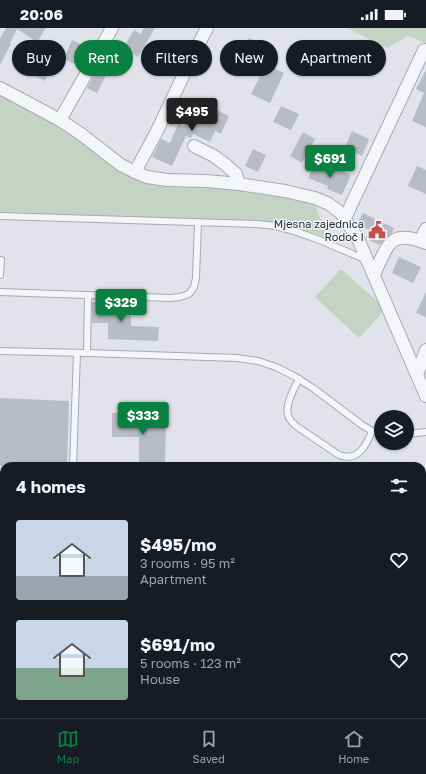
<!DOCTYPE html>
<html lang="en">
<head>
<meta charset="utf-8">
<style>
	:root { --surface:#171b24; --page:#242831; --text:#f1f3f6; --muted:#9ea1a6; --line:#363941; --accent:#0b8043 }
	body { margin:0; font-family:"Golos Text",sans-serif; background:var(--page); color:var(--text); height:100vh; display:flex; flex-direction:column; font-size:15px; white-space:nowrap }
	* { box-sizing:border-box; margin:0 }
	p { font-size:13px; color:var(--muted) }
	.icon { flex:none; width:22px; height:22px; fill:none; stroke:currentColor; stroke-width:2; stroke-linecap:round; stroke-linejoin:round }
	.map { position:relative; flex:1; overflow:hidden }
	.sheet { position:absolute; left:0px; top:434px; width:426px; height:256px; display:flex; flex-direction:column; background:var(--surface); border-radius:12px 12px 0 0; box-shadow:0 1px 3px #0004 }
	.sheet>* { flex:none }
	.guide { position:absolute; left:12px; top:12px; width:402px; height:36px; display:flex; gap:8px }
	.tools { position:absolute; left:374px; top:382px; display:grid; gap:8px }
	.tools a { display:grid; place-items:center; width:40px; height:40px; border-radius:50%; background:var(--surface); box-shadow:0 1px 3px #0004; font-size:20px }
	.price { position:absolute; translate:-50% -34px; padding:0 9px; border-radius:4px; background:var(--accent); color:#fff; font-size:13px; line-height:26px; filter:drop-shadow(0 1px 2px #0008) }
	.price::after { content:''; position:absolute; left:50%; top:24px; width:12px; height:9px; margin-left:-6px; background:inherit; clip-path:polygon(0 0,100% 0,50% 100%) }
	.price.selected { background:#222; color:#fff }
	ul { padding:0; list-style:none }
	li { display:flex; align-items:center; gap:12px; height:100px; padding:0 16px }
	li span { display:grid; place-items:center; flex:none; width:112px; height:80px; border-radius:4px; color:#555 }
	li>.icon { margin-inline-start:auto }
	span .icon { width:48px; height:48px; fill:#fffc; stroke-width:1 }
	li b { font-size:17px }
	h2 { display:flex; justify-content:space-between; align-items:center; height:48px; padding:0 16px; font-size:17px }
	.chip { padding:0 14px; border-radius:18px; background:var(--surface); box-shadow:0 1px 3px #0004; font-size:14px; line-height:36px }
	.chip.selected { background:var(--accent); color:#fff }
	.status { display:flex; justify-content:space-between; align-items:center; height:28px; padding:0 20px; background:var(--surface); direction:ltr }
	.status svg { height:11px; fill:currentColor }
	.menu { display:flex; justify-content:space-around; align-items:center; height:56px; border-top:1px solid var(--line); background:var(--surface); font-size:11px; color:var(--muted) }
	.menu a { display:grid; justify-items:center; gap:2px }
	.menu .selected { color:var(--accent) }
	.map>svg:first-child { display:block }
	.green { fill:#c4d3c3 }
	.building { fill:#b9bcc6 }
	.lines { fill:none; stroke-linecap:round; stroke-linejoin:round }
	.lane-casing { stroke:#a7a9b4; stroke-width:8 }
	.street-casing { stroke:#a7a9b4; stroke-width:14 }
	.lane { stroke:#f4f5f8; stroke-width:6 }
	.street { stroke:#f4f5f8; stroke-width:12 }
	.labels { text-anchor:middle; stroke-width:3; stroke-linejoin:round; paint-order:stroke }
	.poi-label { font-size:11px; fill:#2a2f41; stroke:#f1f3f7; text-anchor:end }
</style>
</head>
<body>
<div class="status"><b>20:06</b><svg viewBox="0 0 49 12"><path d="M0 12V9h3v3zM5 12V6h3v6zM10 12V3h3v9zM15 12V0h3v12zM26 1h20v11H26zM47 4h2v5h-2z"/></svg></div>
<div class="map">
<svg width="426" height="690" viewBox="0 0 426 690">
	<rect width="100%" height="100%" fill="#e2e3ea"/>
	<g class="green">
		<polygon points="347,0 426,0 426,15 408,8 387,20"/>
		<polygon points="0,64 60,97 127,143 237,158 313,172 328,210 297,200 267,195 0,186"/>
		<polygon points="341,241 386,281 359,310 315,269"/>
	</g>
	<g class="building">
		<polygon points="6,0 46,0 37,14 17,1 10,15 11,16 0,37 0,11"/>
		<polygon points="144,0 155,0 138,29 123,20 134,2 141,6"/>
		<polygon points="249,10 267,19 260,34 284,45 270,75 251,66 260,48 236,36"/>
		<polygon points="72,12 89,20 84,32 85,33 81,39 64,31"/>
		<polygon points="35,28 53,37 45,53 27,44"/>
		<polygon points="99,39 108,43 97,65 87,60"/>
		<polygon points="426,42 426,99 412,93 424,65 416,61"/>
		<polygon points="208,71 217,75 215,81 229,88 221,106 215,103 210,114 193,106 191,110 186,108 172,138 152,129 161,111 170,115 178,96 184,98 190,84 200,89"/>
		<polygon points="281,78 299,86 291,102 273,94"/>
		<polygon points="352,103 369,111 362,128 345,120"/>
		<polygon points="303,104 315,111 302,135 290,128"/>
		<polygon points="253,121 266,127 258,144 245,138"/>
		<polygon points="314,136 334,144 336,140 351,147 342,167 327,161 328,158 308,150"/>
		<polygon points="417,138 426,142 426,166 408,158"/>
		<polygon points="363,185 394,200 392,205 386,209 380,217 366,211 366,210 369,202 357,196"/>
		<polygon points="399,229 421,239 413,255 392,245"/>
		<polygon points="426,264 426,289 416,285"/>
		<polygon points="92,274 128,275 127,288 131,288 131,298 159,299 158,313 108,311 108,295 92,295"/>
		<polygon points="0,370 69,373 67,438 0,438"/>
		<polygon points="112,385 152,386 152,391 166,391 165,438 139,438 139,409 112,409"/>
	</g>
	<g class="lines">
		<g class="lane-casing">
			<g id="lane">
				<path d="M0 188 257 196C264 197 272 197 279 199 309 206 338 220 366 232"/>
				<polyline points="0,247 1,232"/>
				<polyline points="0,264 170,270 180,269 189,266 194,259 196,250 198,195"/>
				<polyline points="0,323 87,325 237,330 258,333 276,339 294,348 313,360 362,397 372,403 381,405"/>
				<polyline points="87,325 88,267"/>
				<path d="M299 351C294 361 285 376 288 387 289 392 293 395 296 398L339 427C358 434 366 418 372 403"/>
				<polyline points="407,406 426,404"/>
				<polyline points="73,438 77,325"/>
				<polyline points="0,640 4,640"/>
				<polyline points="235,686 235,690"/>
			</g>
		</g>
		<g class="street-casing">
			<g id="street">
				<polyline points="0,60 60,92 81,106 121,137 135,144 147,149 167,152 206,153 239,156 285,163 315,170 329,176 341,185 358,211 426,368"/>
				<polyline points="60,92 112,0"/>
				<polyline points="194,118 214,128 226,137 236,146 239,156"/>
				<polyline points="135,144 157,103 195,23 207,0"/>
				<polyline points="345,190 424,22"/>
				<polyline points="420,213 426,201"/>
				<path d="M374 246C388 218 389 200 426 215"/>
				<polyline points="417,347 426,322"/>
			</g>
		</g>
		<use href="#lane" class="lane"/>
		<use href="#street" class="street"/>
	</g>
	<defs>
		<g id="civic-bare" transform="scale(1.38)"><path d="M-.6-6.5H3V-4.5H.6V-3L4-1V1h2V6H-6V1h2V-1L-.6-3ZM-1.2 2.5V6h2.4V2.5Z" fill="#c94d4c" stroke="#f1f3f7" stroke-width="2.5" paint-order="stroke"/></g>
	</defs>
	<g fill-rule="evenodd">
		<use href="#civic-bare" x="377" y="202"/>
	</g>
	<g class="labels">
		<g class="poi-label">
			<text x="364" y="200">Mjesna zajednica<tspan x="364" dy="13">Rodoč I</tspan></text>
		</g>
	</g>
</svg>
<div class="tools">
<a><svg class="icon" aria-label="layers" viewBox="0 0 24 24"><path d="M12 4l9 5-9 5-9-5zM3 14l9 5 9-5"/></svg></a>
</div>
<b class="price selected" style="left:192px;top:104px">$495</b>
<b class="price" style="left:330px;top:151px">$691</b>
<b class="price" style="left:121px;top:295px">$329</b>
<b class="price" style="left:143px;top:408px">$333</b>
<div class="guide">
<a class="chip">Buy</a>
<a class="chip selected">Rent</a>
<a class="chip">Filters</a>
<a class="chip">New</a>
<a class="chip">Apartment</a>
</div>
<section class="sheet">
<h2>4 homes<svg class="icon" aria-label="filters" viewBox="0 0 24 24"><path d="M4 7h16M4 17h16"/><circle cx="9" cy="7" r="2"/><circle cx="15" cy="17" r="2"/></svg></h2>
<ul>
<li><span style="background:linear-gradient(#c9d6e8 70%,#9aa5b1 0)"><svg class="icon" aria-label="home" viewBox="0 0 24 24"><path d="M3 11l9-7 9 7M6 9v11h12V9"/></svg></span><div><b>$495/mo</b><p>3 rooms · 95 m²</p><p>Apartment</p></div><svg class="icon" aria-label="heart" viewBox="0 0 24 24"><path d="M12 20l-8-8c-3-5 5-10 8-4 3-6 11-1 8 4z"/></svg></li>
<li><span style="background:linear-gradient(#c9d6e8 60%,#7fa58c 0)"><svg class="icon" aria-label="home" viewBox="0 0 24 24"><path d="M3 11l9-7 9 7M6 9v11h12V9"/></svg></span><div><b>$691/mo</b><p>5 rooms · 123 m²</p><p>House</p></div><svg class="icon" aria-label="heart" viewBox="0 0 24 24"><path d="M12 20l-8-8c-3-5 5-10 8-4 3-6 11-1 8 4z"/></svg></li>
</ul>
</section>
</div>
<nav class="menu">
<a class="selected"><svg class="icon" aria-label="map" viewBox="0 0 24 24"><path d="M3 6l6-2 6 2 6-2v14l-6 2-6-2-6 2zM9 4v14M15 6v14"/></svg>Map</a>
<a><svg class="icon" aria-label="saved" viewBox="0 0 24 24"><path d="M7 4h10v16l-5-4-5 4z"/></svg>Saved</a>
<a><svg class="icon" aria-label="home" viewBox="0 0 24 24"><path d="M3 11l9-7 9 7M6 9v11h12V9"/></svg>Home</a>
</nav>
</body>
</html>
